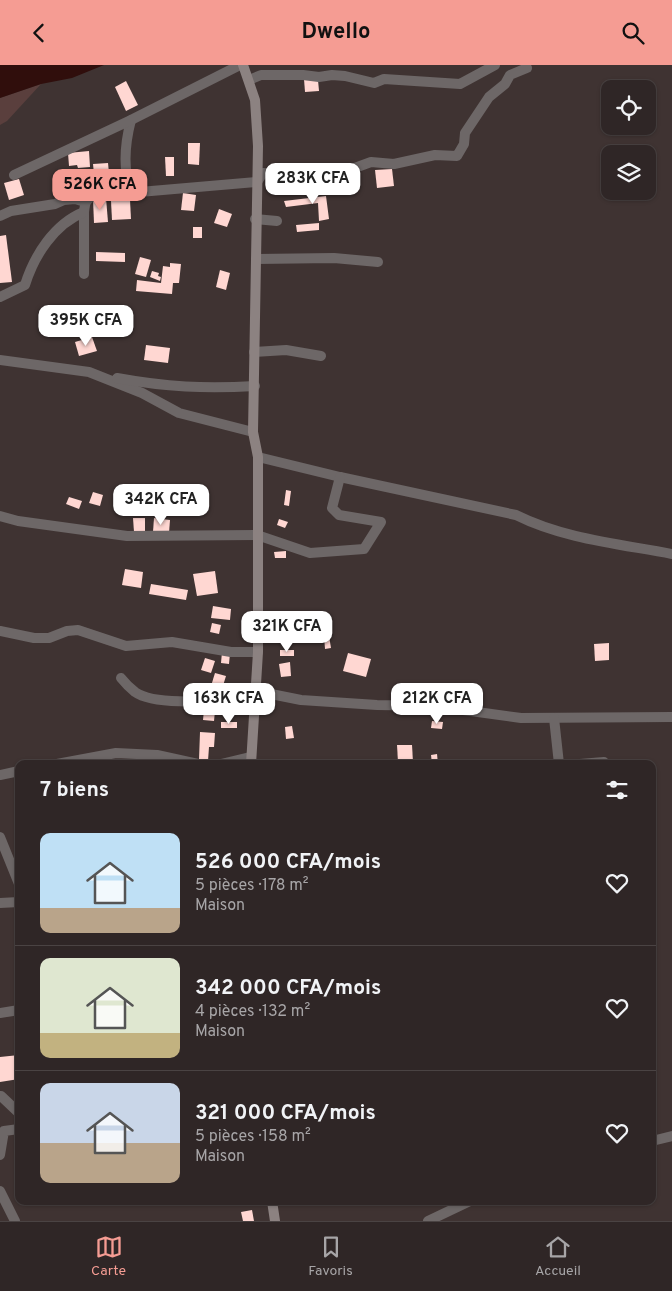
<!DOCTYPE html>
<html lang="fr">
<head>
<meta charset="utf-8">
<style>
	:root { --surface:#2f2626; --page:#3b3232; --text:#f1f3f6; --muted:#a7a5a7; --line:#4a4343; --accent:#f59c93 }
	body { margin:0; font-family:Overpass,sans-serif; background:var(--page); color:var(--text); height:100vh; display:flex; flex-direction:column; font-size:19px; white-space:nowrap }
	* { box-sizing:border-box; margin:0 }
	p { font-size:16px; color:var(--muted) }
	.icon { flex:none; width:28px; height:28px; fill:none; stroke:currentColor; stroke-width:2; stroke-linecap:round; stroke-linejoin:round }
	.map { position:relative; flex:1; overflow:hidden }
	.details { position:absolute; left:15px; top:695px; width:641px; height:445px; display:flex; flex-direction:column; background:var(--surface); border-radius:10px; box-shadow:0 1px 4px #0004,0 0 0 1px var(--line) }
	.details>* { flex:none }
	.controls { position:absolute; left:601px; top:15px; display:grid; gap:10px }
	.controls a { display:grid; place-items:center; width:55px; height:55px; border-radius:10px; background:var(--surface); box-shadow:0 1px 4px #0004,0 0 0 1px var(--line); font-size:25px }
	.price { position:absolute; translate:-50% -42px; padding:0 11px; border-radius:10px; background:#fff; color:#222; font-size:16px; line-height:32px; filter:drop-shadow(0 1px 2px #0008) }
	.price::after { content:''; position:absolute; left:50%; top:30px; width:15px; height:11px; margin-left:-8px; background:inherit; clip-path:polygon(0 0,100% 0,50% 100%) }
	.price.active { background:var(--accent); color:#111 }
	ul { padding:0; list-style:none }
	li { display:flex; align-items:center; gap:15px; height:125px; padding:0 25px }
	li+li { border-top:1px solid var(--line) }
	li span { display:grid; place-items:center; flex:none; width:140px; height:100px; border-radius:10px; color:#555 }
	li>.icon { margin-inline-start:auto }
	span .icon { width:60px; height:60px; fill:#fffc; stroke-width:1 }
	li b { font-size:21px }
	h2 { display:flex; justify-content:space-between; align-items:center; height:60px; padding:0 25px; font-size:21px }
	header { display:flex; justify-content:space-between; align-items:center; height:65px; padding:0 25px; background:var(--accent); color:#111; font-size:22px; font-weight:700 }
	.tab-bar { display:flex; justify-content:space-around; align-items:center; height:70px; border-top:1px solid var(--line); background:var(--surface); font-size:14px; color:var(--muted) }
	.tab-bar a { display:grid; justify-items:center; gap:2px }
	.tab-bar .active { color:var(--accent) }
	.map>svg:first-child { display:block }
	.green { fill:#5a3f3d }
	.water { fill:#300e0c }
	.building { fill:#ffd7d2 }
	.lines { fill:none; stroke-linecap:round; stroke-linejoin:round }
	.minor { stroke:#6d6767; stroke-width:10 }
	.secondary { stroke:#8c8281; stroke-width:10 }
</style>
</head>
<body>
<header><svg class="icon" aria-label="back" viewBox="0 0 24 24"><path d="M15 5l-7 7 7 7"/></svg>Dwello<svg class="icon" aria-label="search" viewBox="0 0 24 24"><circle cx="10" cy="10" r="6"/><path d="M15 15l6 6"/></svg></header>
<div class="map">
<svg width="672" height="1156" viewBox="0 0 672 1156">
	<rect width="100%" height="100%" fill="#3f3332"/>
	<polygon class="green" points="41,19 7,56 0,60 0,33"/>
	<polygon class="water" points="0,0 104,0 72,13 41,19 0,33"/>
	<g class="building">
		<polygon points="304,14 318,15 319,26 305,27"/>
		<polygon points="126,16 138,40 126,46 115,22"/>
		<polygon points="188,78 200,78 199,100 188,99"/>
		<polygon points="89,86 90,102 78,103 77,100 69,101 68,88"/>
		<polygon points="165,92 174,92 174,111 166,111"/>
		<polygon points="108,98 110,118 95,119 93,99"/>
		<polygon points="392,104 394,121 377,123 375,105"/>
		<polygon points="19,114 24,130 9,135 4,118"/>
		<polygon points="325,120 327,127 312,130 310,123"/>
		<polygon points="183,128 196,130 194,146 181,145"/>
		<polygon points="326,131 329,154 319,156 318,138 286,142 284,136"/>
		<polygon points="106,133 108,157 94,158 93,134"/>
		<polygon points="130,135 131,154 112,155 111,136"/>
		<polygon points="219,144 232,149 227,162 214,158"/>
		<polygon points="319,158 319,165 297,167 296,160"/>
		<rect x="193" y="162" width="9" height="11"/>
		<polygon points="6,170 12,217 0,218 0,171"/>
		<polygon points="96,187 125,188 125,197 96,196"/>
		<polygon points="140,192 151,195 146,212 135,209"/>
		<polygon points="170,198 181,199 179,218 173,218 172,229 136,226 137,215 161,218 163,201 170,202"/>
		<polygon points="220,205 230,208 226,225 216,222"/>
		<polygon points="152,206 159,208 158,211 161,212 160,216 150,212"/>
		<polygon points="83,248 84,256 68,258 67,251"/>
		<polygon points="92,272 97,286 79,291 75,277"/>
		<polygon points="146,280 170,283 168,298 144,295"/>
		<polygon points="286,425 291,426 289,441 284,440"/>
		<polygon points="93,427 103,430 100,441 89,438"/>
		<polygon points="69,432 82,436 79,444 66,439"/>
		<polygon points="133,453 145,453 145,466 134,467"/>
		<polygon points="154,453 170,455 169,468 153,467"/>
		<polygon points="279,454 288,457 285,463 277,460"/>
		<polygon points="286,486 286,493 275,493 274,487"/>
		<polygon points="125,504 143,507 141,523 122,520"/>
		<polygon points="215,506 218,528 197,531 193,509"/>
		<polygon points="151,519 188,525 186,535 149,529"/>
		<polygon points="213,541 231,544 230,555 211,553"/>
		<polygon points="212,558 221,560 219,569 210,567"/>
		<polygon points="324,571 329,571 331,583 325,584"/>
		<polygon points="609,578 609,595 595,596 594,579"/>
		<rect x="280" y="585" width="14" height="6"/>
		<polygon points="222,587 230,588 229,599 221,598"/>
		<polygon points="348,588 371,594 366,612 343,606"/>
		<polygon points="205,593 215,596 211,608 201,605"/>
		<polygon points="290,597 291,611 281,612 279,599"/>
		<polygon points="215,608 226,611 222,624 211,621"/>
		<polygon points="204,645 215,646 214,656 203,655"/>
		<polygon points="432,656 443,657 442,664 431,663"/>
		<rect x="221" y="657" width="16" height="6"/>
		<polygon points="292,661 294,673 286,674 285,662"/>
		<polygon points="200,667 215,668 214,682 209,682 208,696 199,695"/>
		<polygon points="397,680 412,680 413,697 398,697"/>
		<polygon points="437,689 438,699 432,699 431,690"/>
		<polygon points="19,990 19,1014 0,1017 0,992"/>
		<polygon points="252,1145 254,1156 243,1156 241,1147"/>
	</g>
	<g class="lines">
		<g class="minor">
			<polyline points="249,15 261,10 303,10 319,12 332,10 345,11 374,18 384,14 460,19 495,0"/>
			<path d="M131 55C125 78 123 105 131 127"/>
			<polyline points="14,110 131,55 240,0"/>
			<polyline points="0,151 11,146 55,139 64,135 75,134 85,137"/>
			<polyline points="255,154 277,156"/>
			<polyline points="256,194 334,193 378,197"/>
			<path d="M84 209V147C85 139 85 135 93 131L257 117 263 108 319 112 341 108 371 97 394 99 435 90 457 91 464 79 465 68 489 32 505 19 510 10 527 3"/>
			<path d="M0 232 25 220C34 191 54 159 84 147"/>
			<polyline points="254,287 286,285 321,291"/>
			<polyline points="0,295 89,307 142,328 179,348 253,367"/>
			<path d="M117 313C166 322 205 324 255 321"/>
			<path d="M258 392 340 412 516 450C564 474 620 479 672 489"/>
			<polyline points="0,451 18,456 127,471 257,470 310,488 364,484 381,457 339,450 332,443 340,412"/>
			<polyline points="0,566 34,573 49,573 67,566 78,565 126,581 172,577 231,587 258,587"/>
			<path d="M121 613C125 618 130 623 135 627 157 643 227 634 255 633"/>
			<polyline points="256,626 301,635 377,640 434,641 521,653 672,652"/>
			<polyline points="554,653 559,699"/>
			<polyline points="57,699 116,688 157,690 198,699"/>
			<polyline points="221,699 250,692"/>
			<polyline points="580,699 604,697"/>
			<polyline points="0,710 19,706"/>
			<polyline points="0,772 19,819"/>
			<polyline points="0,838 19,837"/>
			<polyline points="0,948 19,945"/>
			<polyline points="1,1031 19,1048"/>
			<polyline points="652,1076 672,1071"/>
			<polyline points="0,1090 4,1066 19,1064"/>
			<polyline points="0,1126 15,1156"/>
			<polyline points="428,1156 470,1136"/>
		</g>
		<g class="secondary">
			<polyline points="243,0 255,35 258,81 253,367 258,392 258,587 251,699"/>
			<polyline points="272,1136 275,1156"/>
		</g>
	</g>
</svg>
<div class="controls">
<a><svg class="icon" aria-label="locate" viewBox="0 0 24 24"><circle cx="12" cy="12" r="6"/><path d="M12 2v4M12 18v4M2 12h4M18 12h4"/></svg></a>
<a><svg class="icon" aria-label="layers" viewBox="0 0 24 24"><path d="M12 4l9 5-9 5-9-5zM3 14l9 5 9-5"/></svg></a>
</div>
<b class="price" style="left:313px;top:140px">283K CFA</b>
<b class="price active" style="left:100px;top:146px">526K CFA</b>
<b class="price" style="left:86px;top:282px">395K CFA</b>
<b class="price" style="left:161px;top:461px">342K CFA</b>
<b class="price" style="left:287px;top:588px">321K CFA</b>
<b class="price" style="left:229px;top:660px">163K CFA</b>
<b class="price" style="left:437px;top:660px">212K CFA</b>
<section class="details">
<h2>7 biens<svg class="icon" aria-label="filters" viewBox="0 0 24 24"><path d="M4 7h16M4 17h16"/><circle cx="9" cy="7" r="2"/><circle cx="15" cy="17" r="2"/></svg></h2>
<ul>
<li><span style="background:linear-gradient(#bfe0f5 75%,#b9a48a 0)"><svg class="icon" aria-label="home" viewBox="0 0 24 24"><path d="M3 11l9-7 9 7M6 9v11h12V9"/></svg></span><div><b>526 000 CFA/mois</b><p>5 pièces · 178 m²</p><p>Maison</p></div><svg class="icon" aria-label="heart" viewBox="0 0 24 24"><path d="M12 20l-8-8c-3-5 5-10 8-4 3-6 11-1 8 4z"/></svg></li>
<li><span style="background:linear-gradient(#dfe7d0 75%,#c2b280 0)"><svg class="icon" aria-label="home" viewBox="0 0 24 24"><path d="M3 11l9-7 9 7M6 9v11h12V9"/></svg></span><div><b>342 000 CFA/mois</b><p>4 pièces · 132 m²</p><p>Maison</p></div><svg class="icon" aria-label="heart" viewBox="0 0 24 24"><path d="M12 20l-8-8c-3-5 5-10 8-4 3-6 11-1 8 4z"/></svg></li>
<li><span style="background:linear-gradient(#c9d6e8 60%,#b9a48a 0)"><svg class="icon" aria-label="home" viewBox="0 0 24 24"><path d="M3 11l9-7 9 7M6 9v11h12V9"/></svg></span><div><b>321 000 CFA/mois</b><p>5 pièces · 158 m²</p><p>Maison</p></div><svg class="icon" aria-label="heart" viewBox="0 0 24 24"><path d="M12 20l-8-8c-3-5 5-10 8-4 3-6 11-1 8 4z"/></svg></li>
</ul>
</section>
</div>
<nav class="tab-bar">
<a class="active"><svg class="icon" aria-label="map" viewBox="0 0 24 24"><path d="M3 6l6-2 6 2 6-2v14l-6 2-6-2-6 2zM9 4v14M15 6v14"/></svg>Carte</a>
<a><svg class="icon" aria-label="saved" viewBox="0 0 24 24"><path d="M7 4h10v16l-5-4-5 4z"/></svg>Favoris</a>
<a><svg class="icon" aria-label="home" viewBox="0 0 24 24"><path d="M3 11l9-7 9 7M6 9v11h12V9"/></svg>Accueil</a>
</nav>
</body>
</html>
